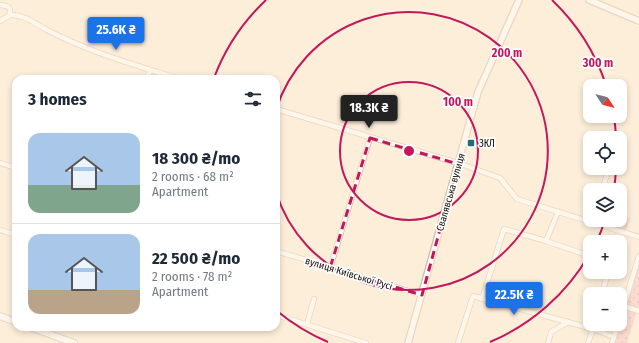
<!DOCTYPE html>
<html lang="en">
<head>
<meta charset="utf-8">
<style>
	:root { --surface:#fff; --page:#f6f6f7; --text:#1f2937; --muted:#747a83; --line:#e0e1e3; --accent:#1a73e8 }
	body { margin:0; font-family:"Fira Sans Condensed",sans-serif; background:var(--page); color:var(--text); height:100vh; display:flex; flex-direction:column; font-size:15px; white-space:nowrap }
	* { box-sizing:border-box; margin:0 }
	p { font-size:13px; color:var(--muted) }
	.icon { flex:none; width:22px; height:22px; fill:none; stroke:currentColor; stroke-width:2; stroke-linecap:round; stroke-linejoin:round }
	.map { position:relative; flex:1; overflow:hidden }
	.panel { position:absolute; left:12px; top:75px; width:268px; height:256px; display:flex; flex-direction:column; background:var(--surface); border-radius:12px; box-shadow:0 2px 6px #0003 }
	.panel>* { flex:none }
	.needle { width:26px; rotate:126deg }
	.buttons { position:absolute; left:583px; top:79px; display:grid; gap:8px }
	.buttons a { display:grid; place-items:center; width:44px; height:44px; border-radius:8px; background:var(--surface); box-shadow:0 2px 6px #0003; font-size:20px }
	.price { position:absolute; translate:-50% -34px; padding:0 9px; border-radius:4px; background:var(--accent); color:#fff; font-size:13px; line-height:26px; filter:drop-shadow(0 1px 2px #0008) }
	.price::after { content:''; position:absolute; left:50%; top:24px; width:12px; height:9px; margin-left:-6px; background:inherit; clip-path:polygon(0 0,100% 0,50% 100%) }
	.price.on { background:#222; color:#fff }
	ul { padding:0; list-style:none }
	li { display:flex; align-items:center; gap:12px; height:100px; padding:0 16px }
	li+li { border-top:1px solid var(--line) }
	li span { display:grid; place-items:center; flex:none; width:112px; height:80px; border-radius:12px; color:#555 }
	li>.icon { margin-inline-start:auto }
	span .icon { width:48px; height:48px; fill:#fffc; stroke-width:1 }
	li b { font-size:17px }
	h2 { display:flex; justify-content:space-between; align-items:center; height:48px; padding:0 16px; font-size:17px }
	.map>svg:first-child { display:block }
	.grass { fill:url(#grass-dots) }
	.lines { fill:none; stroke-linecap:round; stroke-linejoin:round }
	.minor-casing { stroke:#cebca4; stroke-width:6 }
	.tertiary-casing { stroke:#cebca4; stroke-width:8 }
	.secondary-casing { stroke:#cebca4; stroke-width:8 }
	.minor { stroke:#fff; stroke-width:4.5 }
	.tertiary { stroke:#fff; stroke-width:5.5 }
	.secondary { stroke:#fff; stroke-width:6 }
	.marked { fill:none; stroke:#c2185b; stroke-width:3; stroke-dasharray:8 5; stroke-linejoin:round }
	.ring { fill:none; stroke:#c2185b; stroke-width:2 }
	.poi-dot { fill:#256b7a; stroke:#fff; stroke-width:1.5 }
	.labels { text-anchor:middle; stroke-width:3.5; stroke-linejoin:round; paint-order:stroke }
	.poi-label { font-size:10px; fill:#150f07; stroke:#fff; text-anchor:start }
	.street-label { font-size:10px; fill:#150f07; stroke:#fff }
	.centre { fill:#c2185b; stroke:#fff; stroke-width:2 }
	.ring-label { font-size:12px; text-anchor:middle; font-weight:bold; fill:#c2185b; stroke:#fff; stroke-width:3.5; stroke-linejoin:round; paint-order:stroke }
</style>
</head>
<body>
<div class="map">
<svg width="639" height="343" viewBox="0 0 639 343">
	<defs>
		<pattern id="grass-dots" width="8" height="8" patternUnits="userSpaceOnUse"><rect width="8" height="8" fill="#f8c3c2"/><path d="M2 2h.1M6 6h.1" fill="none" stroke="#d4a6a5" stroke-width="1.8" stroke-linecap="round"/></pattern>
	</defs>
	<rect width="100%" height="100%" fill="#fdeeda"/>
	<g class="grass">
		<polygon points="620,215 630,218 626,232 594,222 594,220 620,220"/>
		<polygon points="639,260 639,305 627,343 614,343"/>
	</g>
	<g class="lines">
		<g class="minor-casing">
			<g id="minor">
				<polyline points="0,5 7,6 10,9 10,15"/>
				<path d="M10 15C23 14 36 24 47 30 89 52 135 65 180 79"/>
				<polyline points="0,21 10,15"/>
				<polyline points="147,79 150,70"/>
				<polyline points="276,109 461,164 500,178 517,199 639,237"/>
				<polyline points="0,163 16,168"/>
				<polyline points="602,190 609,168"/>
				<polyline points="558,212 546,241 590,256"/>
				<polyline points="0,230 16,235"/>
				<polyline points="276,251 422,295"/>
				<polyline points="330,268 370,138"/>
				<polyline points="602,294 608,272"/>
				<polyline points="482,299 504,229 546,241"/>
				<polyline points="624,306 639,311"/>
				<polyline points="276,315 366,343"/>
				<polyline points="620,318 639,256"/>
				<polyline points="307,324 314,299"/>
				<polyline points="594,324 593,329 614,337"/>
				<polyline points="458,343 473,296 593,329 588,343"/>
				<polyline points="548,343 551,332 568,322"/>
				<polyline points="612,343 618,324"/>
			</g>
		</g>
		<g class="tertiary-casing">
			<g id="tertiary">
				<polyline points="589,0 639,21"/>
				<polyline points="408,343 478,92 519,0"/>
			</g>
		</g>
		<g class="secondary-casing">
			<g id="secondary">
				<polyline points="0,316 16,322"/>
				<polyline points="30,327 74,343"/>
			</g>
		</g>
		<use href="#minor" class="minor"/>
		<use href="#tertiary" class="tertiary"/>
		<use href="#secondary" class="secondary"/>
	</g>
	<path d="M0 0H639V343H0ZM370 138 458 164 422 295 330 268Z" fill="#fdeeda" fill-opacity=".55" fill-rule="evenodd"/>
	<path class="marked" d="M370 138 458 164 422 295 330 268Z"/>
	<g class="ring">
		<circle cx="409" cy="151" r="69"/>
		<path d="M276 110A139 139 0 1 1 276 192"/>
		<path d="M616 169A208 208 0 0 1 614 189M605 220A208 208 0 0 1 597 241M589 255A208 208 0 0 1 490 342M328 342A208 208 0 0 1 277 311M214 78A208 208 0 0 1 266 0M552 0A208 208 0 0 1 606 85M614 117A208 208 0 0 1 616 136"/>
	</g>
	<rect class="poi-dot" x="467" y="139" width="8" height="8" rx="2"/>
	<g class="labels">
		<g class="poi-label">
			<text x="479" y="147">ЗКЛ</text>
		</g>
		<g class="street-label">
			<text transform="translate(450 192) rotate(-74)" y="4">Свалявська вулиця</text>
			<text transform="translate(349 273) rotate(17)" y="4">вулиця Київської Русі</text>
		</g>
	</g>
	<circle cx="409" cy="151" r="6" class="centre"/>
	<g class="ring-label">
		<text x="507" y="57">200 m</text>
		<text x="598" y="67">300 m</text>
		<text x="458" y="106">100 m</text>
	</g>
</svg>
<div class="buttons">
<a><svg class="needle" viewBox="-14 -14 28 28"><path d="M0-13l5 13h-10z" fill="#e53935"/><path d="M0 13l5-13h-10z" fill="#747a83"/></svg></a>
<a><svg class="icon" aria-label="locate" viewBox="0 0 24 24"><circle cx="12" cy="12" r="6"/><path d="M12 2v4M12 18v4M2 12h4M18 12h4"/></svg></a>
<a><svg class="icon" aria-label="layers" viewBox="0 0 24 24"><path d="M12 4l9 5-9 5-9-5zM3 14l9 5 9-5"/></svg></a>
<a>+</a>
<a>−</a>
</div>
<b class="price" style="left:116px;top:51px">25.6K ₴</b>
<b class="price on" style="left:369px;top:129px">18.3K ₴</b>
<b class="price" style="left:514px;top:316px">22.5K ₴</b>
<section class="panel">
<h2>3 homes<svg class="icon" aria-label="filters" viewBox="0 0 24 24"><path d="M4 7h16M4 17h16"/><circle cx="9" cy="7" r="2"/><circle cx="15" cy="17" r="2"/></svg></h2>
<ul>
<li><span style="background:linear-gradient(#a9c7e8 65%,#7fa58c 0)"><svg class="icon" aria-label="home" viewBox="0 0 24 24"><path d="M3 11l9-7 9 7M6 9v11h12V9"/></svg></span><div><b>18 300 ₴/mo</b><p>2 rooms · 68 m²</p><p>Apartment</p></div></li>
<li><span style="background:linear-gradient(#a9c7e8 70%,#b9a48a 0)"><svg class="icon" aria-label="home" viewBox="0 0 24 24"><path d="M3 11l9-7 9 7M6 9v11h12V9"/></svg></span><div><b>22 500 ₴/mo</b><p>2 rooms · 78 m²</p><p>Apartment</p></div></li>
</ul>
</section>
</div>
</body>
</html>
